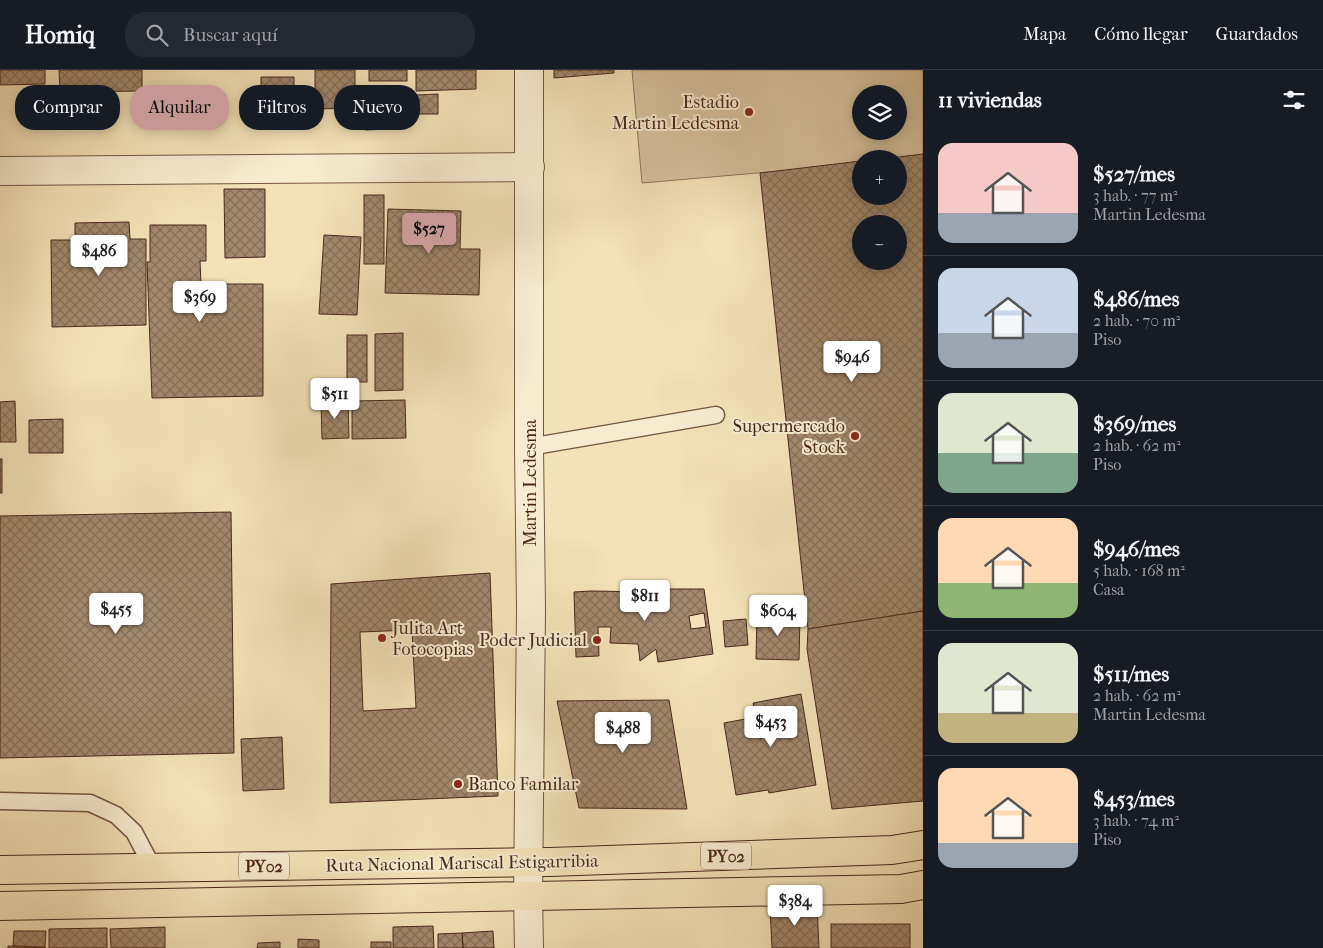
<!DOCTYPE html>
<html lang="es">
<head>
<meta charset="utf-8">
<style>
	:root { --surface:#171b24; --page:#242831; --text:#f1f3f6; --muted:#9ea1a6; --line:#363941; --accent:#c59692 }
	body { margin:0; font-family:"IM FELL French Canon",serif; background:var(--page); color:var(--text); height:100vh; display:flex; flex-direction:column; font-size:19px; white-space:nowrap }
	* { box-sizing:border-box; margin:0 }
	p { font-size:16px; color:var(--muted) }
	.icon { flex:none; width:28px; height:28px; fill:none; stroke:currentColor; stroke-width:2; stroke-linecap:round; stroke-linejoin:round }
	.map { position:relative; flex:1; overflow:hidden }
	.drawer { display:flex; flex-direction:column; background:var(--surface); width:400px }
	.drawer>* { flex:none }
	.hud { position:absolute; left:15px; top:15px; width:475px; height:45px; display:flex; gap:10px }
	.buttons { position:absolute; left:852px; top:15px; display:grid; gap:10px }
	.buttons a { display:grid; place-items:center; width:55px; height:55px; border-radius:50%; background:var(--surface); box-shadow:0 2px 12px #0003; font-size:25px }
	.price { position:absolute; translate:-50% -42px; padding:0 11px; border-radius:5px; background:#fff; color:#222; font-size:16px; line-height:32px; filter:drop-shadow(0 1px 2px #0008) }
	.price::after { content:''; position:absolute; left:50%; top:30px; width:15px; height:11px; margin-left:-8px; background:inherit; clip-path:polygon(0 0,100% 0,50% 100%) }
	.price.on { background:var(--accent); color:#111 }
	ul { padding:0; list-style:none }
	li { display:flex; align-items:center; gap:15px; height:125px; padding:0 15px }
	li+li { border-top:1px solid var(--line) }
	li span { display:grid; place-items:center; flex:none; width:140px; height:100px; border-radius:15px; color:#555 }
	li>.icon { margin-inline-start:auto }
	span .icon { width:60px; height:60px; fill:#fffc; stroke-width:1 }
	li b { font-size:21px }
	h2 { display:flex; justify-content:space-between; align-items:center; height:60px; padding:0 15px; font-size:21px }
	.pill { padding:0 18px; border-radius:20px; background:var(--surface); box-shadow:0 2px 12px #0003; font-size:18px; line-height:45px }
	.pill.on { background:var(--accent); color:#111 }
	header { display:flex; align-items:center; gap:30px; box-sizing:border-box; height:70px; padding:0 25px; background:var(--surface); border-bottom:1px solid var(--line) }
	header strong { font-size:24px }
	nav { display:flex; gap:28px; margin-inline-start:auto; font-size:18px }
	.search { width:350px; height:45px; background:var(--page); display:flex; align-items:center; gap:12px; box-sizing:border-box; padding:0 18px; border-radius:20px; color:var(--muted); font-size:19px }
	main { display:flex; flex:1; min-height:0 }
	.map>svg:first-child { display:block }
	.pitch { fill:#d6c29d; stroke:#90755c; fill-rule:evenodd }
	.building { fill:url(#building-cross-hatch); stroke:#4a281c; fill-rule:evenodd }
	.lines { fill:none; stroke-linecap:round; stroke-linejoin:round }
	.service-casing { stroke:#745643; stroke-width:19 }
	.minor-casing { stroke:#745643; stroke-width:30 }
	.tertiary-casing { stroke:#745643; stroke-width:30 }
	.trunk-casing { stroke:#4a281c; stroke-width:30 }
	.service { stroke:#f7ecd0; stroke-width:16 }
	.minor { stroke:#f7ecd0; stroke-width:28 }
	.tertiary { stroke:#f7ecd0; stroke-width:28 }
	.trunk { stroke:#f3e2b7; stroke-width:28 }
	.poi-dot { fill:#8f2418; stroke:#f7ecd0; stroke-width:2 }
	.labels { text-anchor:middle; stroke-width:4; stroke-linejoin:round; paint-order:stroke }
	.shield { fill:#f7ecd0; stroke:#7e6352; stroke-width:1 }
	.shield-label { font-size:16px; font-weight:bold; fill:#4a281c }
	.poi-label { font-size:18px; fill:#4a281c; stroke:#f7ecd0; text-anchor:end }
	.street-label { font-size:18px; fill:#4a281c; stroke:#f7ecd0 }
</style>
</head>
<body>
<header>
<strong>Homiq</strong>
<div class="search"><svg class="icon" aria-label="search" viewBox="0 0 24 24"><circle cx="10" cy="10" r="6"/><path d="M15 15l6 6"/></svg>Buscar aquí</div>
<nav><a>Mapa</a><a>Cómo llegar</a><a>Guardados</a></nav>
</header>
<main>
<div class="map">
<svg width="923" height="878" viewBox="0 0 923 878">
	<defs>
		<pattern id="building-cross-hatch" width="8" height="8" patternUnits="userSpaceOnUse" patternTransform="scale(1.25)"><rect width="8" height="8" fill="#a2896d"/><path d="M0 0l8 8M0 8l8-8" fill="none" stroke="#867059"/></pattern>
	</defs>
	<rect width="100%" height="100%" fill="#f3e2b7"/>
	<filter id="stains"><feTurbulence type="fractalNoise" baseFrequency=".004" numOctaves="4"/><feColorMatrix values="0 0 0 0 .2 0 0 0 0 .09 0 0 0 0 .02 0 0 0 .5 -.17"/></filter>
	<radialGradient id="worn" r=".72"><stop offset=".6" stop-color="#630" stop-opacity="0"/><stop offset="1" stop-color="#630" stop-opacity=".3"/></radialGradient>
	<path class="pitch" d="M632 0H923V88L899 91V89H861V94L642 113ZM861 24H899V61H861Z"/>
	<g class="building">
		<polygon points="0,0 45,0 45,14 0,15"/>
		<polygon points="59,0 142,0 142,21 60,22"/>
		<polygon points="315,0 355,0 355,38 315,39"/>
		<rect x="369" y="0" width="38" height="11"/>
		<polygon points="416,0 476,0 476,19 416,21"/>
		<polygon points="554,0 614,0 614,3 554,8"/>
		<polygon points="261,7 294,7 294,47 261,48"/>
		<polygon points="438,24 438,44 416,44 416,25"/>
		<polygon points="390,36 390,59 365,60 365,37"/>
		<path d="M923 84V541L808 559 760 103 861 91V126H899V89H882ZM861 154H899V191H861Z"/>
		<polygon points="224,119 265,119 265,187 225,188"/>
		<rect x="364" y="125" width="20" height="69"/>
		<polygon points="388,139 461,141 460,179 480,179 479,225 385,223"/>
		<polygon points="129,152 130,169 146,169 146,255 52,257 51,170 75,170 75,153"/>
		<polygon points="150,155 206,155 206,191 200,191 201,214 263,214 263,326 152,328 147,192 150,192"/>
		<polygon points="324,165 361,167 357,245 319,244"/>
		<polygon points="403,263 403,320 375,321 375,264"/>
		<rect x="347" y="265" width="20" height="47"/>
		<polygon points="405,330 406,368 352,369 352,331"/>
		<polygon points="15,331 16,372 0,372 0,332"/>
		<polygon points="348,331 349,368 322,369 321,332"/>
		<polygon points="63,349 63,383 29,383 29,350"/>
		<rect x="0" y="389" width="2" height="34"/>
		<polygon points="231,442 234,683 0,688 0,446"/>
		<path d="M490 503 498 726 330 733 331 514ZM412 560 416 638 363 641 360 562Z"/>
		<path d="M649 519H704L713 584 658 592 656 579 640 591 638 574 610 573 611 557H598L599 586 576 587 574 522 591 521 649 522ZM704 543 706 557 691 559 689 546Z"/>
		<polygon points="923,541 923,731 832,739 807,579 808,559"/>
		<polygon points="757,544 800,545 799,590 756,589"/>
		<polygon points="746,549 748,575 725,577 723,551"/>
		<polygon points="801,624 816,715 769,723 768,720 736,725 724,653 756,647 753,633"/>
		<polygon points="669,630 687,739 579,738 557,631"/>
		<polygon points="282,667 284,719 243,721 241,669"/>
		<polygon points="817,835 819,878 772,878 770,837"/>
		<rect x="831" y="854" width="79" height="24"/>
		<polygon points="433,856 434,878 393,878 393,857"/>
		<polygon points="165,857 165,878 111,878 110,859"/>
		<polygon points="107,858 107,878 49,878 49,859"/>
		<polygon points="14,861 46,861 45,877 13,876"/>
		<polygon points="493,861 494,878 463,878 462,863"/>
		<polygon points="462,863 463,878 438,878 438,864"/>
		<polygon points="298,869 319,870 319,878 298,878"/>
		<polygon points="280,872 280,878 257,878 258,873"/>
		<rect x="371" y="872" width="20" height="6"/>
		<polygon points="8,876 46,878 8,878"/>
	</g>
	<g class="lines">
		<g class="service-casing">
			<g id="service">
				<polyline points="529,377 716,345"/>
				<polyline points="0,731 90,733 116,745 134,762 153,798"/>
			</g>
		</g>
		<g class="minor-casing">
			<g id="minor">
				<polyline points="0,101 530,97"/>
				<polyline points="528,827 529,878"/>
			</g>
		</g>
		<g class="tertiary-casing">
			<polyline id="tertiary" points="528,827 531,539 529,377 529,0"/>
		</g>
		<g class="trunk-casing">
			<g id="trunk">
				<polyline points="0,800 550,792 892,780 923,775"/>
				<polyline points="0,836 901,819 923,815"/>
			</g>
		</g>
		<use href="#service" class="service"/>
		<use href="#minor" class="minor"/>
		<use href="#tertiary" class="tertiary"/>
		<use href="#trunk" class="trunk"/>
	</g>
	<g class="poi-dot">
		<circle cx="749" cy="42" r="5"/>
		<circle cx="855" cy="366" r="5"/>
		<circle cx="382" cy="568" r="5"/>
		<circle cx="597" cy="570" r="5"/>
		<circle cx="458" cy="714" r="5"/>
	</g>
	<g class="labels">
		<g class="shield">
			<rect x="701" y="772.5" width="50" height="27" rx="4"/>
			<rect x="239" y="782.5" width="50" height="27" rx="4"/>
		</g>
		<g class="shield-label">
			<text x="726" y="792">PY02</text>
			<text x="264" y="802">PY02</text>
		</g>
		<g class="poi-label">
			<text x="739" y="38">Estadio<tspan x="739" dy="21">Martin Ledesma</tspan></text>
			<text x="845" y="362">Supermercado<tspan x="845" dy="21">Stock</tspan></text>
			<text x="392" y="564" text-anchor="start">Julita Art<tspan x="392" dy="21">Fotocopias</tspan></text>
			<text x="587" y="576">Poder Judicial</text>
			<text x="468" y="720" text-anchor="start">Banco Familar</text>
		</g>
		<g class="street-label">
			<text transform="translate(530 413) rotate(-90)" y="6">Martin Ledesma</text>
			<text transform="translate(462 793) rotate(-1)" y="6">Ruta Nacional Mariscal Estigarribia</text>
		</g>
	</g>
	<rect width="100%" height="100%" filter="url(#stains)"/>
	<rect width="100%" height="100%" fill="url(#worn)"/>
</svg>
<div class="buttons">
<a><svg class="icon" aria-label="layers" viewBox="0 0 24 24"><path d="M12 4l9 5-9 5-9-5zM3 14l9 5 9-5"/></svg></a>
<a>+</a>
<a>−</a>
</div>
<b class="price on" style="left:429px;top:185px">$527</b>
<b class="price" style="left:99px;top:207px">$486</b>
<b class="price" style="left:200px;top:253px">$369</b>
<b class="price" style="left:852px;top:313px">$946</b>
<b class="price" style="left:335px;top:350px">$511</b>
<b class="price" style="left:645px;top:552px">$811</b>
<b class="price" style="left:116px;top:565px">$455</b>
<b class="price" style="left:778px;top:567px">$604</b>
<b class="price" style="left:771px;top:678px">$453</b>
<b class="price" style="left:623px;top:684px">$488</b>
<b class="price" style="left:795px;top:857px">$384</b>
<div class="hud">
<a class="pill">Comprar</a>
<a class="pill on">Alquilar</a>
<a class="pill">Filtros</a>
<a class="pill">Nuevo</a>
</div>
</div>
<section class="drawer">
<h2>11 viviendas<svg class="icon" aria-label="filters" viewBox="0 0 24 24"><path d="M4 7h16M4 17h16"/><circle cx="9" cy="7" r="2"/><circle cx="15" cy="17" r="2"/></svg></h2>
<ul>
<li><span style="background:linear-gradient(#f6c9c9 70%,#9aa5b1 0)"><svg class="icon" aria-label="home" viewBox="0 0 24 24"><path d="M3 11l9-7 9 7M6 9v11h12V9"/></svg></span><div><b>$527/mes</b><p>3 hab. · 77 m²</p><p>Martin Ledesma</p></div></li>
<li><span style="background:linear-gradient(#c9d6e8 65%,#9aa5b1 0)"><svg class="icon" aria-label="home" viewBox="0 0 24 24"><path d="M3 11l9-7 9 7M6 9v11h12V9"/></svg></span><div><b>$486/mes</b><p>2 hab. · 70 m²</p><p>Piso</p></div></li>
<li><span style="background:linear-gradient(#dfe7d0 60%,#7fa58c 0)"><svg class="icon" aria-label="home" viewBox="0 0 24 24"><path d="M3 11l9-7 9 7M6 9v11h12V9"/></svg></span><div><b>$369/mes</b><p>2 hab. · 62 m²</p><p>Piso</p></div></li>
<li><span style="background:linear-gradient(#ffd9b3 65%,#8fb573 0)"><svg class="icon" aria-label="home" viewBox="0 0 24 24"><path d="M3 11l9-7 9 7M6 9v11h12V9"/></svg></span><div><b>$946/mes</b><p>5 hab. · 168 m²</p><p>Casa</p></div></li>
<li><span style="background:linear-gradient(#dfe7d0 70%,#c2b280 0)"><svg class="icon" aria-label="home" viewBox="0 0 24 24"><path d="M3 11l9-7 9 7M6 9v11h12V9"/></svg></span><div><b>$511/mes</b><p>2 hab. · 62 m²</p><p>Martin Ledesma</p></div></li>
<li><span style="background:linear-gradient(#ffd9b3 75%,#9aa5b1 0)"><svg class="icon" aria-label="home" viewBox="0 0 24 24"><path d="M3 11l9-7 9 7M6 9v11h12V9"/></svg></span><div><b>$453/mes</b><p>3 hab. · 74 m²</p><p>Piso</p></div></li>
</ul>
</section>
</main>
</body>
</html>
